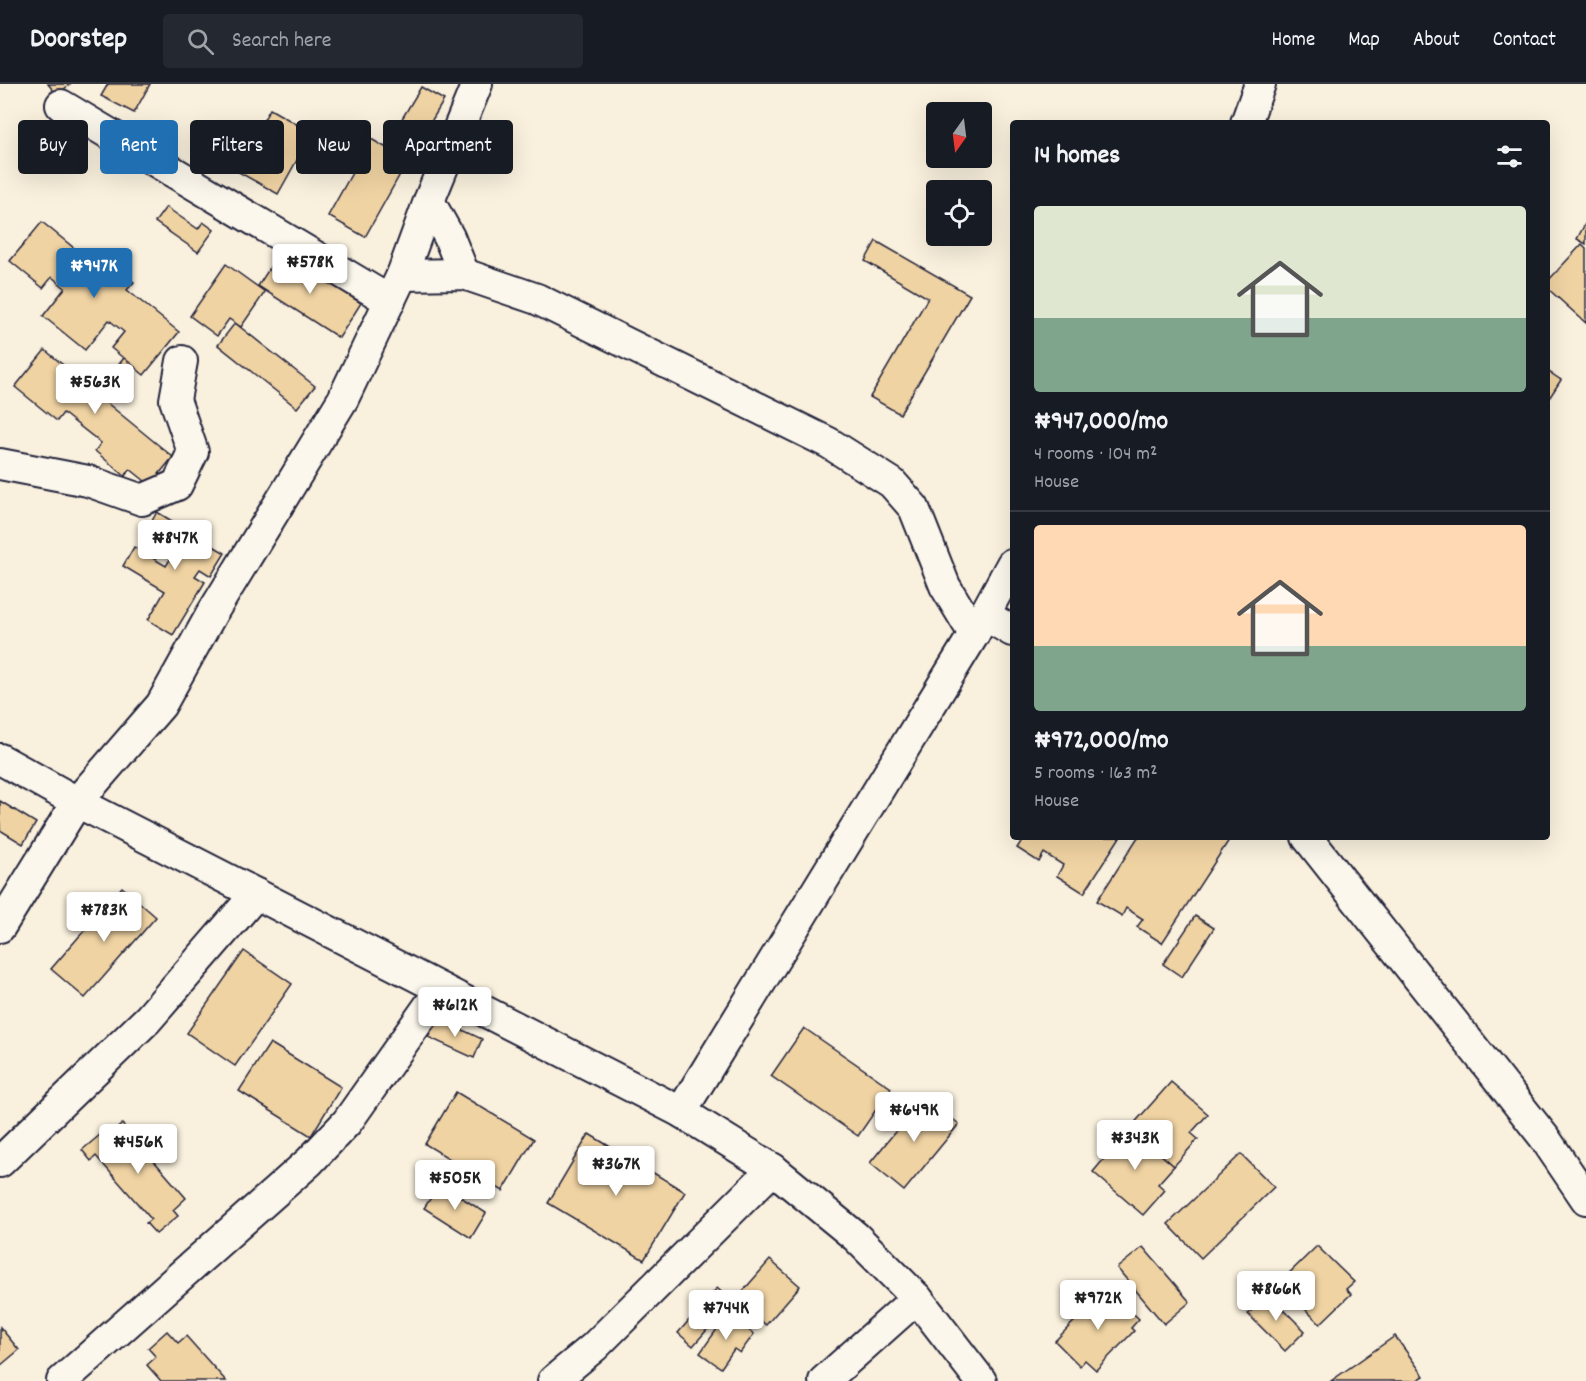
<!DOCTYPE html>
<html lang="en">
<head>
<meta charset="utf-8">
<style>
	:root { --surface:#171b24; --page:#242831; --text:#f1f3f6; --muted:#9ea1a6; --line:#363941; --accent:#1f6fb2 }
	body { margin:0; font-family:Dekko,sans-serif; background:var(--page); color:var(--text); height:100vh; display:flex; flex-direction:column; font-size:22px; white-space:nowrap }
	* { box-sizing:border-box; margin:0 }
	p { font-size:20px; color:var(--muted) }
	.icon { flex:none; width:33px; height:33px; fill:none; stroke:currentColor; stroke-width:2; stroke-linecap:round; stroke-linejoin:round }
	.map { position:relative; flex:1; overflow:hidden }
	.drawer { position:absolute; left:1010px; top:36px; width:540px; height:720px; display:flex; flex-direction:column; background:var(--surface); border-radius:6px; box-shadow:0 6px 24px #0002 }
	.drawer>* { flex:none }
	.hud { position:absolute; left:18px; top:36px; width:570px; height:54px; display:flex; gap:12px }
	.needle { width:39px; rotate:194deg }
	.tools { position:absolute; left:926px; top:18px; display:grid; gap:12px }
	.tools a { display:grid; place-items:center; width:66px; height:66px; border-radius:6px; background:var(--surface); box-shadow:0 6px 24px #0002; font-size:30px }
	.price { position:absolute; translate:-50% -51px; padding:0 14px; border-radius:6px; background:#fff; color:#222; font-size:20px; line-height:39px; filter:drop-shadow(0 2px 3px #0008) }
	.price::after { content:''; position:absolute; left:50%; top:36px; width:18px; height:14px; margin-left:-9px; background:inherit; clip-path:polygon(0 0,100% 0,50% 100%) }
	.price.selected { background:var(--accent); color:#fff }
	ul { padding:0; list-style:none }
	li { display:grid; align-content:center; gap:12px; height:318px; padding:0 24px }
	li+li { border-top:2px solid var(--line) }
	li span { display:grid; place-items:center; height:186px; border-radius:6px; color:#555 }
	li>.icon { margin-inline-start:auto }
	span .icon { width:108px; height:108px; fill:#fffc; stroke-width:1 }
	li b { font-size:26px }
	h2 { display:flex; justify-content:space-between; align-items:center; height:72px; padding:0 24px; font-size:26px }
	.pill { padding:0 21px; border-radius:6px; background:var(--surface); box-shadow:0 6px 24px #0002; font-size:21px; line-height:54px }
	.pill.selected { background:var(--accent); color:#fff }
	header { display:flex; align-items:center; gap:36px; box-sizing:border-box; height:84px; padding:0 30px; background:var(--surface); border-bottom:2px solid var(--line) }
	header strong { font-size:28px }
	nav { display:flex; gap:33px; margin-inline-start:auto; font-size:21px }
	.search { width:420px; height:54px; background:var(--page); display:flex; align-items:center; gap:15px; box-sizing:border-box; padding:0 21px; border-radius:6px; color:var(--muted); font-size:22px }
	.map>svg:first-child { display:block }
	.building { fill:#f0d3a3; stroke:#22223b; stroke-width:1.5 }
	.lines { fill:none; stroke-linecap:round; stroke-linejoin:round }
	.street-casing { stroke:#22223b; stroke-width:34 }
	.street { stroke:#fbf7ec; stroke-width:30 }
</style>
</head>
<body>
<header>
<strong>Doorstep</strong>
<div class="search"><svg class="icon" aria-label="search" viewBox="0 0 24 24"><circle cx="10" cy="10" r="6"/><path d="M15 15l6 6"/></svg>Search here</div>
<nav><a>Home</a><a>Map</a><a>About</a><a>Contact</a></nav>
</header>
<div class="map">
<svg width="1586" height="1297" viewBox="0 0 1586 1297">
	<rect width="100%" height="100%" fill="#f9f0dd"/>
	<filter id="ink" filterUnits="userSpaceOnUse"><feTurbulence type="fractalNoise" baseFrequency=".0167" numOctaves="2"/><feDisplacementMap in="SourceGraphic" scale="12" xChannelSelector="R" yChannelSelector="G"/><feConvolveMatrix kernelMatrix="1 2 1 2 8 2 1 2 1" color-interpolation-filters="sRGB"/></filter>
	<g filter="url(#ink)">
		<g class="building">
			<polygon points="48,0 70,0 57,11"/>
			<polygon points="108,0 150,0 134,29 101,12"/>
			<polygon points="421,3 444,16 420,56 397,43"/>
			<polygon points="270,25 312,49 278,110 235,86"/>
			<polygon points="371,55 408,76 365,153 328,132"/>
			<polygon points="166,123 198,145 203,138 214,146 198,168 155,138"/>
			<polygon points="42,138 95,181 102,173 134,198 127,206 179,248 144,291 111,264 124,248 109,236 85,266 43,232 65,204 52,193 43,204 10,177"/>
			<polygon points="1585,140 1586,140 1586,160 1577,155"/>
			<polygon points="876,157 970,211 900,330 870,313 928,214 865,177"/>
			<polygon points="1582,160 1586,164 1586,239 1546,203 1546,199"/>
			<polygon points="280,168 361,219 339,254 258,202"/>
			<polygon points="226,180 265,208 241,243 229,235 217,252 190,232"/>
			<polygon points="235,239 315,302 297,324 218,261"/>
			<polygon points="45,266 96,308 124,274 135,283 107,319 173,373 150,401 130,385 125,392 95,367 101,359 63,329 57,337 15,303"/>
			<polygon points="1546,286 1561,296 1546,319"/>
			<polygon points="157,428 225,469 211,492 200,485 195,492 205,498 173,551 148,536 165,507 123,482 134,463 166,482 178,463 148,444"/>
			<polygon points="0,717 36,739 23,760 0,746"/>
			<polygon points="1024,753 1120,753 1084,809 1057,792 1063,781 1044,769 1039,778 1017,764"/>
			<polygon points="1138,753 1231,753 1162,859 1137,843 1143,835 1126,824 1122,832 1097,817"/>
			<polygon points="122,803 156,833 85,914 51,885"/>
			<polygon points="1195,832 1214,844 1182,893 1163,880"/>
			<polygon points="244,867 292,900 235,982 187,949"/>
			<polygon points="437,934 482,955 474,974 428,953"/>
			<polygon points="804,944 891,1004 858,1052 771,992"/>
			<polygon points="270,959 341,1003 311,1052 239,1007"/>
			<polygon points="1171,998 1208,1030 1191,1049 1198,1055 1174,1082 1130,1044"/>
			<polygon points="456,1008 534,1055 503,1107 425,1060"/>
			<polygon points="924,1012 959,1040 904,1107 870,1079"/>
			<polygon points="122,1040 186,1114 173,1126 178,1132 156,1150 146,1139 151,1135 96,1072 91,1077 82,1066 107,1045 111,1050"/>
			<polygon points="1130,1044 1174,1082 1158,1100 1165,1106 1143,1131 1093,1088"/>
			<polygon points="589,1050 685,1108 644,1176 548,1119"/>
			<polygon points="1241,1070 1274,1103 1201,1174 1168,1140"/>
			<polygon points="440,1100 486,1129 471,1154 424,1124"/>
			<polygon points="1317,1162 1354,1198 1346,1205 1351,1210 1320,1240 1279,1199"/>
			<polygon points="1143,1163 1190,1218 1164,1240 1117,1184"/>
			<polygon points="770,1176 800,1202 766,1241 736,1215"/>
			<polygon points="717,1204 732,1217 693,1262 678,1249"/>
			<polygon points="1107,1204 1139,1235 1131,1244 1134,1247 1096,1286 1085,1276 1080,1282 1055,1257"/>
			<polygon points="1268,1210 1305,1247 1285,1267 1248,1230"/>
			<polygon points="727,1231 754,1250 740,1269 734,1265 721,1284 700,1269"/>
			<polygon points="0,1243 19,1266 0,1282"/>
			<polygon points="167,1247 178,1259 186,1252 226,1297 161,1297 147,1281 156,1273 148,1264"/>
			<polygon points="1395,1252 1424,1292 1416,1297 1331,1297"/>
		</g>
		<g class="lines">
			<g class="street-casing">
				<g id="street">
					<polyline points="61,21 390,217"/>
					<polyline points="1246,39 1260,0"/>
					<polyline points="429,117 449,153 464,190"/>
					<polyline points="402,191 464,190 537,215 829,359 892,399 914,424 945,502 974,550"/>
					<polyline points="0,380 88,397 142,416 177,401 193,368 175,316 182,277"/>
					<polyline points="985,531 1012,547"/>
					<polyline points="0,675 77,718 681,1028 773,1085 856,1153 917,1214 981,1297"/>
					<polyline points="1307,753 1544,1053 1586,1115"/>
					<polyline points="0,843 77,718 161,621 211,531 343,315 402,191 429,117 477,0"/>
					<polyline points="681,1028 974,550 1012,480"/>
					<polyline points="0,1078 148,935 256,810"/>
					<polyline points="62,1297 309,1078 347,1038 441,905"/>
					<polyline points="553,1297 594,1263 773,1085"/>
					<polyline points="824,1297 917,1214"/>
				</g>
			</g>
			<use href="#street" class="street"/>
		</g>
	</g>
</svg>
<div class="tools">
<a><svg class="needle" viewBox="-14 -14 28 28"><path d="M0-13l5 13h-10z" fill="#e53935"/><path d="M0 13l5-13h-10z" fill="#9ea1a6"/></svg></a>
<a><svg class="icon" aria-label="locate" viewBox="0 0 24 24"><circle cx="12" cy="12" r="6"/><path d="M12 2v4M12 18v4M2 12h4M18 12h4"/></svg></a>
</div>
<b class="price" style="left:310px;top:211px">₦578K</b>
<b class="price selected" style="left:94px;top:215px">₦947K</b>
<b class="price" style="left:95px;top:331px">₦563K</b>
<b class="price" style="left:175px;top:487px">₦847K</b>
<b class="price" style="left:104px;top:859px">₦783K</b>
<b class="price" style="left:455px;top:954px">₦612K</b>
<b class="price" style="left:914px;top:1059px">₦649K</b>
<b class="price" style="left:1135px;top:1087px">₦343K</b>
<b class="price" style="left:138px;top:1091px">₦456K</b>
<b class="price" style="left:616px;top:1113px">₦367K</b>
<b class="price" style="left:455px;top:1127px">₦505K</b>
<b class="price" style="left:1276px;top:1238px">₦866K</b>
<b class="price" style="left:1098px;top:1247px">₦972K</b>
<b class="price" style="left:726px;top:1257px">₦744K</b>
<div class="hud">
<a class="pill">Buy</a>
<a class="pill selected">Rent</a>
<a class="pill">Filters</a>
<a class="pill">New</a>
<a class="pill">Apartment</a>
</div>
<section class="drawer">
<h2>14 homes<svg class="icon" aria-label="filters" viewBox="0 0 24 24"><path d="M4 7h16M4 17h16"/><circle cx="9" cy="7" r="2"/><circle cx="15" cy="17" r="2"/></svg></h2>
<ul>
<li><span style="background:linear-gradient(#dfe7d0 60%,#7fa58c 0)"><svg class="icon" aria-label="home" viewBox="0 0 24 24"><path d="M3 11l9-7 9 7M6 9v11h12V9"/></svg></span><div><b>₦947,000/mo</b><p>4 rooms · 104 m²</p><p>House</p></div></li>
<li><span style="background:linear-gradient(#ffd9b3 65%,#7fa58c 0)"><svg class="icon" aria-label="home" viewBox="0 0 24 24"><path d="M3 11l9-7 9 7M6 9v11h12V9"/></svg></span><div><b>₦972,000/mo</b><p>5 rooms · 163 m²</p><p>House</p></div></li>
</ul>
</section>
</div>
</body>
</html>
